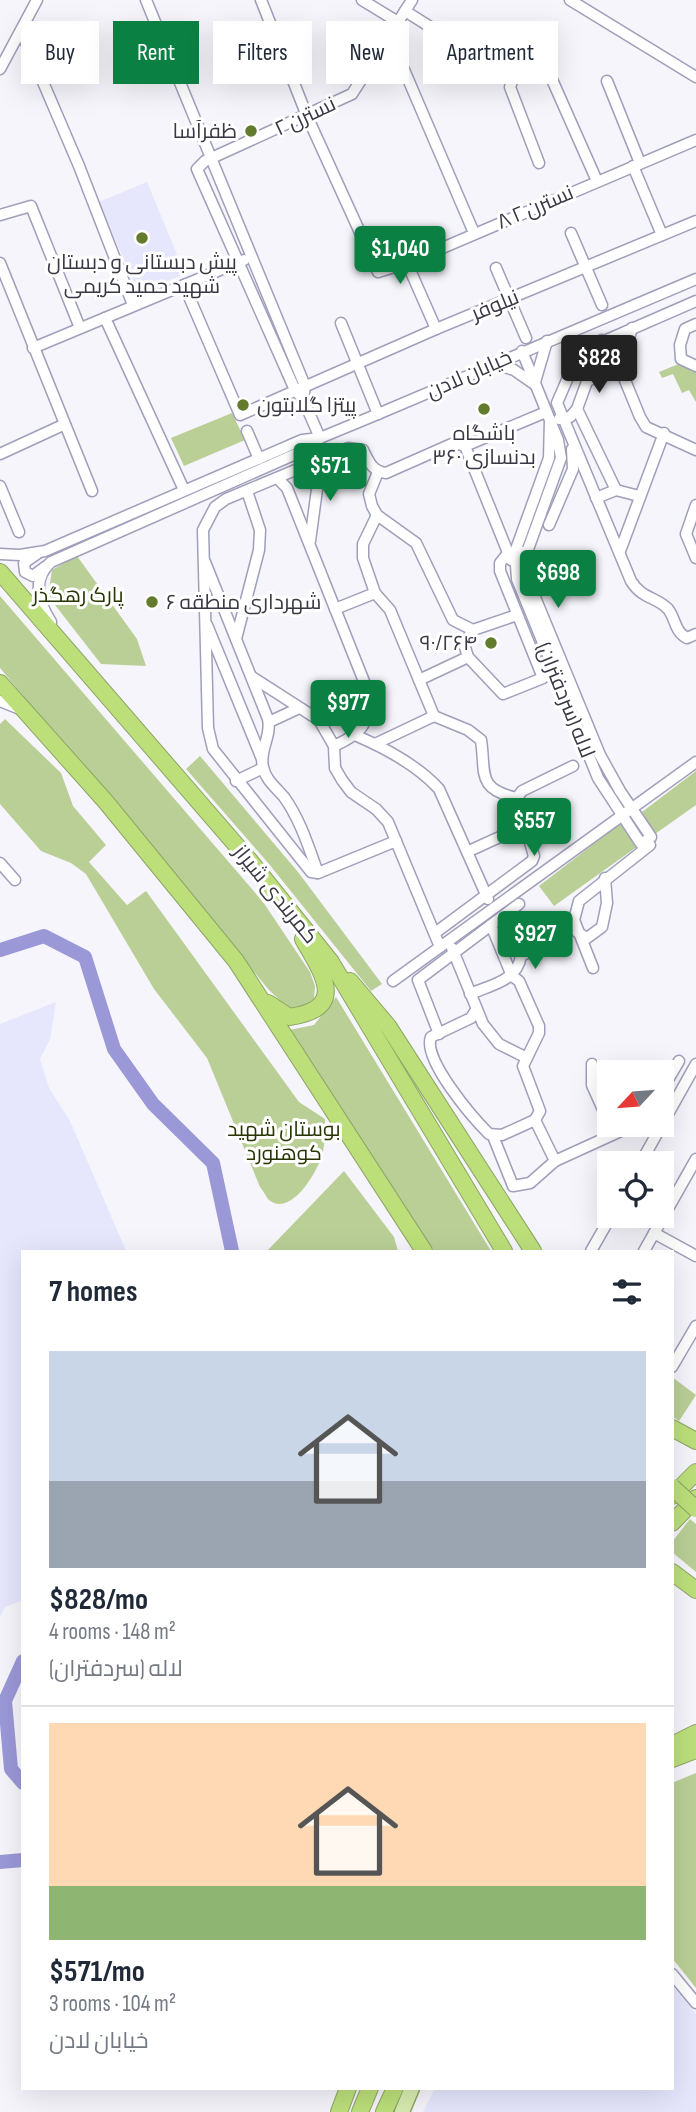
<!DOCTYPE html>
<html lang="en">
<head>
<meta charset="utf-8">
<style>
	:root { --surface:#fff; --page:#f2f2f3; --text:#1f2937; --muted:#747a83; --line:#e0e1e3; --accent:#0b8043 }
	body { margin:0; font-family:"Sofia Sans Condensed",Cairo,sans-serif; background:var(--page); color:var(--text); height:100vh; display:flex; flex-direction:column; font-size:26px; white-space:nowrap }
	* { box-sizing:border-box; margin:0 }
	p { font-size:23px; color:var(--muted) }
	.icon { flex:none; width:38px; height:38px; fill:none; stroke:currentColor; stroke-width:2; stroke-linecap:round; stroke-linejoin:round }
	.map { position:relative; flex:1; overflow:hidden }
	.drawer { position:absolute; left:21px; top:1250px; width:653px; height:840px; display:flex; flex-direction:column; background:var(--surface); border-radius:0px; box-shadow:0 7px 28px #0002 }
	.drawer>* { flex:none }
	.banner { position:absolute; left:21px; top:21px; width:654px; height:63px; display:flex; gap:14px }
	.needle { width:46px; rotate:244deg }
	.tools { position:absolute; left:597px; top:1060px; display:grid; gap:14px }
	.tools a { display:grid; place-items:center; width:77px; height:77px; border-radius:0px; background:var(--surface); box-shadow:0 7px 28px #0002; font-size:35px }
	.price { position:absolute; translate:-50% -60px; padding:0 16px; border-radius:7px; background:var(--accent); color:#fff; font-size:23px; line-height:46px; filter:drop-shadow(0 2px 4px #0008) }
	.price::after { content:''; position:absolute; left:50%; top:42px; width:21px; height:16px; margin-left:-10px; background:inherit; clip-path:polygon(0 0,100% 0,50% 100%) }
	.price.active { background:#222; color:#fff }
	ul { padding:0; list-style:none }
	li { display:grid; align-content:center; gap:14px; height:371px; padding:0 28px }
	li+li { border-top:2px solid var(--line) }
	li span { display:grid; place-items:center; height:217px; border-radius:0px; color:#555 }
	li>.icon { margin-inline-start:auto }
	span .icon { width:126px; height:126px; fill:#fffc; stroke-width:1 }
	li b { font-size:30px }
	h2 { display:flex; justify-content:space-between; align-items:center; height:84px; padding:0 28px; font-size:30px }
	.chip { padding:0 24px; border-radius:0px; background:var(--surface); box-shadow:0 7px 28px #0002; font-size:24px; line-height:63px }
	.chip.active { background:var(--accent); color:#fff }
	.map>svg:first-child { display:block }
	.built { fill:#e6e6fd }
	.green { fill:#bacf96 }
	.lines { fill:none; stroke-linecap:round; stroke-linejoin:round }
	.river { stroke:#9b98d8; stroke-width:14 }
	.minor-casing { stroke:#9f9fbb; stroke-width:13 }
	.major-casing { stroke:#8ea567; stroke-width:17 }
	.highway-casing { stroke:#8ea567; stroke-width:18 }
	.minor { stroke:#fff; stroke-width:10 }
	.major { stroke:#d7ecaf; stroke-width:14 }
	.highway { stroke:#bcdf7a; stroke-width:16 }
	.highway-bridge-casing { stroke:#8ea567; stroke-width:18; stroke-linecap:butt }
	.highway-bridge { stroke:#bcdf7a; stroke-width:16 }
	.poi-dot { fill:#627b2d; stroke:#fff; stroke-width:2.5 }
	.labels { text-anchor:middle; stroke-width:6; stroke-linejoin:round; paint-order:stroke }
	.street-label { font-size:21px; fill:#393844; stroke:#fff }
	.poi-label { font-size:21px; fill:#393844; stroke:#fff; text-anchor:end }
	.park-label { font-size:21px; fill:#283603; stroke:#fff }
</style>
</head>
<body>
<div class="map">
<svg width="696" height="2112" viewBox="0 0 696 2112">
	<rect width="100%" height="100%" fill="#f5f5fb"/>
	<g class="built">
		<polygon points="147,182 185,274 138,292 99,202"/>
		<polygon points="56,1002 50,1039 40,1059 49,1088 70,1121 126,1251 23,1251 23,1600 5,1607 0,1617 0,1024"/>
		<polygon points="672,1985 696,2014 696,2112 423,2112 435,2088 672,2088"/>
	</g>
	<g class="green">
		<polygon points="681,363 696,371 696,402 689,390 682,393 673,374 662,378 659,372"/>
		<polygon points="232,413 245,440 184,466 171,438"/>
		<polygon points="77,556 137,639 146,666 101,664 48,596 52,570"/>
		<polygon points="0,596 263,902 310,972 315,986 314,999 302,1009 291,1011 269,990 0,668"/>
		<path d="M5 719 61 773 73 806 106 845 89 862 127 905 146 891 299 1102 325 1119C325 1130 325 1141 323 1152 319 1169 292 1218 269 1200 266 1197 263 1190 260 1187L207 1058 154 989 86 874 71 863 41 851 0 804V724Z"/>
		<polygon points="200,756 298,872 382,984 371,991 269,864 186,769"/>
		<polygon points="696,771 696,805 655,834 642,812"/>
		<polygon points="622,822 638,846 554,906 539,886"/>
		<polygon points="336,997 491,1251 434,1251 289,1030 314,1025"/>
		<polygon points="344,1171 394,1237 398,1251 267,1251"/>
		<polygon points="672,1377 696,1395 679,1421 672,1416"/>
		<polygon points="690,1519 696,1524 696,1572 672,1552 672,1542"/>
		<polygon points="696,1773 696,1988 672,1958 672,1783"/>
	</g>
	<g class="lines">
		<g class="river">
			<polyline points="0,950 44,936 85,957 114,1049 153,1104 213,1163 232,1251"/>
			<polyline points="23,1661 5,1701 11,1769 23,1783"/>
			<polyline points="0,1862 23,1860"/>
		</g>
		<g class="minor-casing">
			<g id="minor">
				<polyline points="146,0 305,386 304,393"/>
				<polyline points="261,0 307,116 378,272 407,263 696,140"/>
				<polyline points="362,0 398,22"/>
				<polyline points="570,0 696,77"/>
				<polyline points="405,11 513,79"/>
				<polyline points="22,33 79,166 133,305"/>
				<polyline points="390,37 474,233"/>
				<polyline points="0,69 37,0"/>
				<polyline points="513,79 546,66 597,181"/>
				<polyline points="513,79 510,87 539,163"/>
				<polyline points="607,81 640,163"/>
				<polyline points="633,166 662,235"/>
				<polyline points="0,215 31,206 80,328"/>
				<polyline points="571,233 602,305"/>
				<polyline points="0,263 92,491"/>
				<polyline points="407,263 436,329"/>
				<polyline points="496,268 526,338"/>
				<polyline points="184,285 240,415 436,329 696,221"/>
				<path d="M696 301 579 352 557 403 631 581C642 599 657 597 668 609 676 619 674 631 687 638L696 634"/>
				<polyline points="105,318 184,490"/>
				<polyline points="341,323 378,414"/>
				<polyline points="696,324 685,329 680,345 681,359 696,366"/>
				<polyline points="632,328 620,368 640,417 646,427 696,450"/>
				<polyline points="33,348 244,260"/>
				<polyline points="522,351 558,440 561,458 527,552 526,567 532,590 600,755 620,791 651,837 641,844 598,778 517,579 515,552 549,458 550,420"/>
				<polyline points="493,363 514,370 534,384"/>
				<polyline points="587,381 620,368"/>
				<polyline points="535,382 547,341"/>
				<polyline points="577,409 616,490"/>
				<polyline points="559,419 570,417 577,409 602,340"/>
				<polyline points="247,431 259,459"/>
				<polyline points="320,438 303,399 295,390 197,169 205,161 352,94 412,0"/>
				<polyline points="465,446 511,560"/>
				<polyline points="0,454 63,425"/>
				<polyline points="378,472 369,494 372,506 377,515 416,543 453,620 473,630 464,644 468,657 503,694 543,678 500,571 500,563 508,553 522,552"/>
				<path d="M277 478 287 488 367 689C371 723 363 733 334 746"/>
				<polyline points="0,486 19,532"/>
				<polyline points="596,498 616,490 639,496"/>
				<polyline points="696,505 686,534 696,558"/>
				<path d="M377 515 363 544V558L375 593 390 610 434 716 468 730 481 740C486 773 476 789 517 798"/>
				<polyline points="549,525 573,469 572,449"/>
				<polyline points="310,541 321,460"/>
				<polyline points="620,551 664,433"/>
				<polyline points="0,554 20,555 45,551 302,440 320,438 378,414 696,279"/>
				<polyline points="37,554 24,563 25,572 33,576 45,567"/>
				<path d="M205 562 268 719C272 736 259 750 263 767 266 781 276 787 284 797 300 819 309 848 318 873"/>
				<polyline points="335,609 375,593"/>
				<path d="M51 622C39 603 31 580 51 562L307 449 320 438"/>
				<polyline points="207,625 262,759"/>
				<polyline points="473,630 517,615"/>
				<polyline points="236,639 259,550 260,530 247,491"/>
				<polyline points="252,677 319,720 334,746 335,768 342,780 351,792 376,809 388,822 440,947"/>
				<polyline points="419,680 468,657"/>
				<polyline points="0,701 20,709"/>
				<polyline points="269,722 297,709"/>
				<path d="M357 736C385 748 418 766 439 789L488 899"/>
				<polyline points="375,744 434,716"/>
				<polyline points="236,781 263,768"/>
				<path d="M396 841 318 873 311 872 213 749 208 728 203 530 215 507 226 499 348 448 363 450C369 462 372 471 386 473L454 443 465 446 546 412"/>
				<polyline points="469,851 524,826"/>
				<polyline points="0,863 15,880"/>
				<polyline points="491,925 512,976 519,981 539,1026 539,1033 523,1066 540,1111 535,1120 555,1161"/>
				<polyline points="577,932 587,938 602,927 607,903 605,878"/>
				<polyline points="435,933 532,861 534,856 517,798 522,791 573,766"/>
				<polyline points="452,948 483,1024 499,1044 525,1057"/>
				<polyline points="593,968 574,920 579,901 650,845"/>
				<polyline points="393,981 696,762"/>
				<path d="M470 994C491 985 517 981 521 956L543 945"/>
				<path d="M476 1010 471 1018 431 1037C422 1059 473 1118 489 1134L502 1135 535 1120"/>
				<polyline points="439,1034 418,980 519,904"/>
				<polyline points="592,1064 592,1085 609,1123"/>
				<polyline points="662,1090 679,1061"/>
				<polyline points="493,1136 513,1186 530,1183 555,1161 634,1125"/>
				<polyline points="640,1164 696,1064"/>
				<polyline points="654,1233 696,1256"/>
				<polyline points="591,1251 611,1216"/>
				<polyline points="644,1251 696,1159"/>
				<polyline points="672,1367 696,1326"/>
				<polyline points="672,1974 696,2003"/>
			</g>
		</g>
		<g class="major-casing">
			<polyline id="major" points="402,2112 412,2088"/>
		</g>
		<g class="highway-casing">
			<g id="highway">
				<polyline points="0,572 250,861 331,962 504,1251"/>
				<polyline points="0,683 106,802 236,961 424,1251"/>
				<polyline points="350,981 388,1026 533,1251"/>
				<path d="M268 1003 289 1017C349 1009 322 973 303 939"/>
				<polyline points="672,1428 696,1441"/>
				<polyline points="672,1496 696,1472"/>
				<polyline points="672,1523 696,1498"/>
				<polyline points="672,1572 696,1590"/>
				<polyline points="672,1745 696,1733"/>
				<polyline points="672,1759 696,1750"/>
				<polyline points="339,2112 348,2088"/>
				<polyline points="360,2112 370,2088"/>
				<polyline points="384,2112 395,2088"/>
			</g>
		</g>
		<use href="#minor" class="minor"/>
		<use href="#major" class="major"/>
		<use href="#highway" class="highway"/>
		<g class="highway-bridge-casing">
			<polyline id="highway-bridge" points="672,1487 696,1509"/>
		</g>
		<use href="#highway-bridge" class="highway-bridge"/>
	</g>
	<g class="poi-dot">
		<circle cx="251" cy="131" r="7"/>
		<circle cx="142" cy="238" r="7"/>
		<circle cx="243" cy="405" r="7"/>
		<circle cx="484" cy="409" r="7"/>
		<circle cx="152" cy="602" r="7"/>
		<circle cx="491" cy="643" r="7"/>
	</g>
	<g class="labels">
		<g class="street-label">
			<text transform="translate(305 116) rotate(-25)" y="7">نسترن ۲</text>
			<text transform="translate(535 207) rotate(-23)" y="7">۸ نسترن ۲</text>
			<text transform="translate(495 305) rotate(-22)" y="7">نیلوفر</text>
			<text transform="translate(469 374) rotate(-24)" y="7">خیابان لادن</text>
			<text transform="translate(566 700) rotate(68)" y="7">لاله (سردفتران)</text>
			<text transform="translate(276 894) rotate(51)" y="7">کمربندی شیراز</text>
		</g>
		<g class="poi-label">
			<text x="237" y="138">ظفرآسا</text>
			<text x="142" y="269" text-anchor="middle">پیش دبستانی و دبستان<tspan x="142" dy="24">شهید حمید کریمی</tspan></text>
			<text x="257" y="412" text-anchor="start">پیتزا گلابتون</text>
			<text x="484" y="440" text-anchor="middle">باشگاه<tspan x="484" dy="24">بدنسازی ۳۶۰</tspan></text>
			<text x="166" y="609" text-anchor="start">شهرداری منطقه ۶</text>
			<text x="477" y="650">۹۰/۲۶۴</text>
		</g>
		<g class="park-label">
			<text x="78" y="602">پارک رهگذر</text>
			<text x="284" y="1136">بوستان شهید<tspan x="284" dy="24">کوهنورد</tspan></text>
		</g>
	</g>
</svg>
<div class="tools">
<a><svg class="needle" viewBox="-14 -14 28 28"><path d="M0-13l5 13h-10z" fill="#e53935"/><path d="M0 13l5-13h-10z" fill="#747a83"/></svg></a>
<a><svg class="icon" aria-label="locate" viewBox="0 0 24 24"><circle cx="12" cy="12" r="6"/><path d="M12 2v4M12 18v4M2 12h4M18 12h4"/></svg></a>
</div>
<b class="price" style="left:400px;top:286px">$1,040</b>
<b class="price active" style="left:599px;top:395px">$828</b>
<b class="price" style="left:330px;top:503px">$571</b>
<b class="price" style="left:558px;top:610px">$698</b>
<b class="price" style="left:348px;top:740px">$977</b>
<b class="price" style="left:534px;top:858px">$557</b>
<b class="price" style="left:535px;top:971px">$927</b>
<div class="banner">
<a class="chip">Buy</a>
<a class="chip active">Rent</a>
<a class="chip">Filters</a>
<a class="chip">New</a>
<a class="chip">Apartment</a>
</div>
<section class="drawer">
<h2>7 homes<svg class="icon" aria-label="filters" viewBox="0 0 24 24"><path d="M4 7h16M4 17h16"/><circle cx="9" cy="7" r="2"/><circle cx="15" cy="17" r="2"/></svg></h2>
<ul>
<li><span style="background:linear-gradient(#c9d6e8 60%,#9aa5b1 0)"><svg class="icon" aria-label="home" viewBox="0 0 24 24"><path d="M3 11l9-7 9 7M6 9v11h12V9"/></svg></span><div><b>$828/mo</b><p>4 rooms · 148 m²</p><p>لاله (سردفتران)</p></div></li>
<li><span style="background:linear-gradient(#ffd9b3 75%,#8fb573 0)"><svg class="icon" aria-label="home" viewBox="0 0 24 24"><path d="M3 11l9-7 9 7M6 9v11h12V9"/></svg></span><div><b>$571/mo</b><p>3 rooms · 104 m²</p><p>خیابان لادن</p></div></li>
</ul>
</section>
</div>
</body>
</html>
